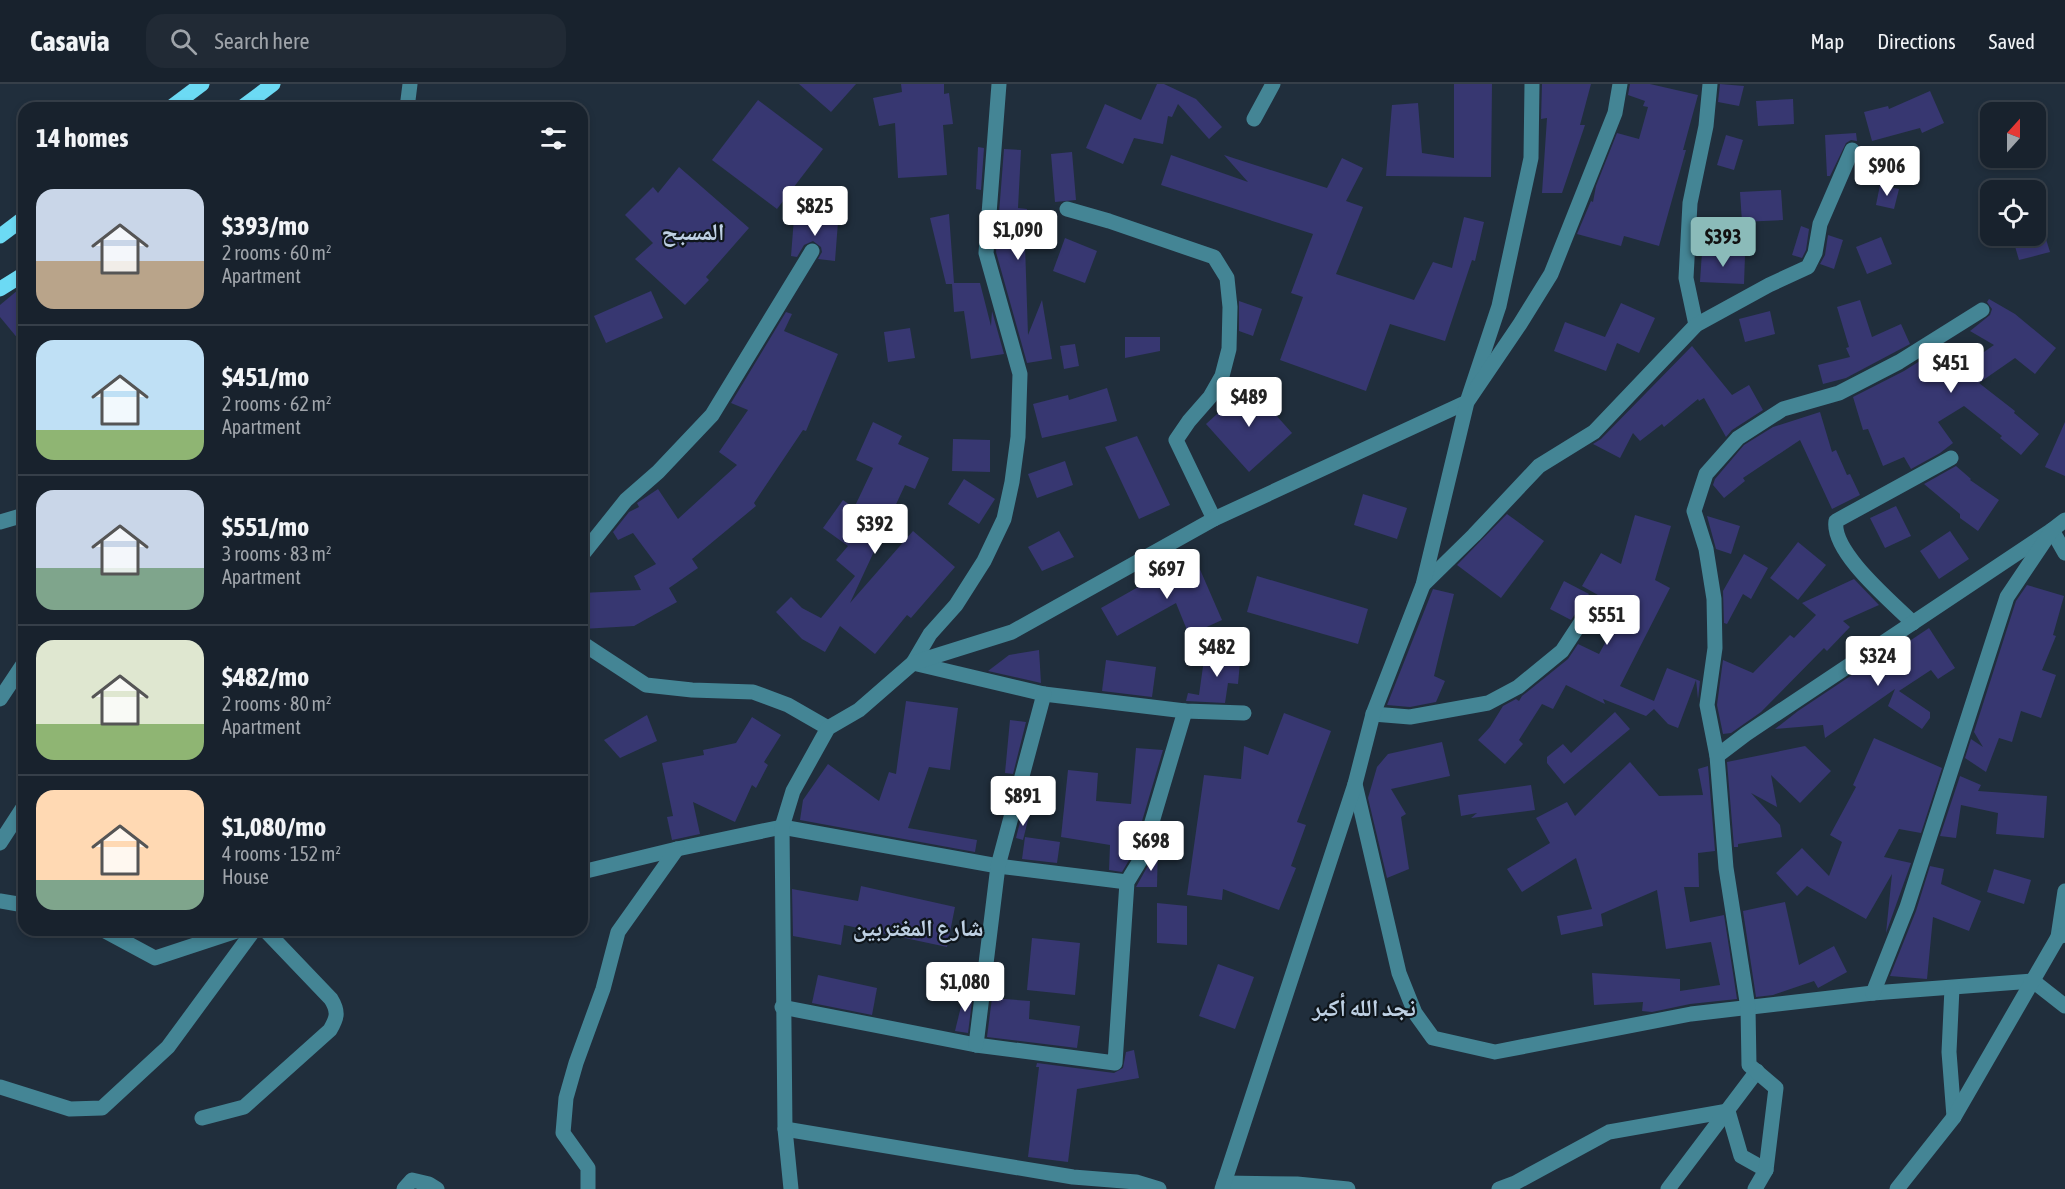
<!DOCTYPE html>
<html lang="en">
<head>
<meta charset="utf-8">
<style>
	:root { --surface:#18222d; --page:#212a35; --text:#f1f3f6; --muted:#9fa4aa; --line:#363f49; --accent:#8bbbb9 }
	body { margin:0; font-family:"Asap Condensed","Noto Naskh Arabic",sans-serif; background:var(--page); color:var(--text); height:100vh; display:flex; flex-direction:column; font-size:22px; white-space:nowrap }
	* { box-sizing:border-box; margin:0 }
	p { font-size:20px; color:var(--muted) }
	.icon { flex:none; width:33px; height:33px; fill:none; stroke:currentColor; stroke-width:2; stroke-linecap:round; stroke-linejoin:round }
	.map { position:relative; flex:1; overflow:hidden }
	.sheet { position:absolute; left:18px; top:18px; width:570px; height:834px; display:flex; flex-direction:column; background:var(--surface); border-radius:18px; box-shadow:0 3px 9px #0003,0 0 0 2px var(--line) }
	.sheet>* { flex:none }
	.needle { width:39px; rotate:21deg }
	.controls { position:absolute; left:1980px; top:18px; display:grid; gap:12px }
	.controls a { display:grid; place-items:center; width:66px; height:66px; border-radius:12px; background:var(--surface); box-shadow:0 3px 9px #0003,0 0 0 2px var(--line); font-size:30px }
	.price { position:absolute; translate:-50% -51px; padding:0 14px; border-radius:6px; background:#fff; color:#222; font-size:20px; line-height:39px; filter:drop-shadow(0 2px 3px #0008) }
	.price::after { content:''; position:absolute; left:50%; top:36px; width:18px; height:14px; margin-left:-9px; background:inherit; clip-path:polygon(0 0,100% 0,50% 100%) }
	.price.current { background:var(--accent); color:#111 }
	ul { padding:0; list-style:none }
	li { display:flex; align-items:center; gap:18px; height:150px; padding:0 18px }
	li+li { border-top:2px solid var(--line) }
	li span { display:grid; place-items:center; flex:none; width:168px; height:120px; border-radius:18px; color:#555 }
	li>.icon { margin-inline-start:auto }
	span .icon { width:72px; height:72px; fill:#fffc; stroke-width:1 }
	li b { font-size:26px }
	h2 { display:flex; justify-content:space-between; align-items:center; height:72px; padding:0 18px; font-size:26px }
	header { display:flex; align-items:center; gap:36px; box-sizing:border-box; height:84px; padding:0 30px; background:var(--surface); border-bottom:2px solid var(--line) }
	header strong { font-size:28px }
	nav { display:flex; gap:33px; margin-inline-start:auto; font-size:21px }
	.search { width:420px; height:54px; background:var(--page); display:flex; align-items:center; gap:15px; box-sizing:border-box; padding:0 21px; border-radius:18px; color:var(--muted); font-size:22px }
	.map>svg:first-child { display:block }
	.building { fill:#373771 }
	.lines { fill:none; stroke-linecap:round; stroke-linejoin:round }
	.minor { stroke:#448595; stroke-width:15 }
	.major { stroke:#6cdaf4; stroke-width:15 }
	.labels { text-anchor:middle; stroke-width:4.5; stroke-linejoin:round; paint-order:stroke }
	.district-label { font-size:24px; font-weight:bold; fill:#bed0e3; stroke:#0f161c }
</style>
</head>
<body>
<header>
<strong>Casavia</strong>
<div class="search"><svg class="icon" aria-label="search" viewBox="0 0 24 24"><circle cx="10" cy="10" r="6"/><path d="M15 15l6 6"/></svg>Search here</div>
<nav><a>Map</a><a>Directions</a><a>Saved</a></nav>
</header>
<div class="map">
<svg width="2065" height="1105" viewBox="0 0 2065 1105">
	<rect width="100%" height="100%" fill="#202e3c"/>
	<g class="building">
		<polygon points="799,0 856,0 831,28"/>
		<polygon points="901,0 944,0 944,10 949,9 953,40 943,41 947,91 898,94 895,39 879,42 873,14 902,8"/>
		<polygon points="1157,0 1164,0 1196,15 1222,43 1209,55 1178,20 1172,33 1168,32 1163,60 1134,54 1123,80 1086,64 1105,20 1141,36"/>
		<polygon points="1454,0 1492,0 1491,93 1386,92 1392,21 1418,19 1422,69 1454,74"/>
		<polygon points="1542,0 1591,0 1580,41 1585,41 1562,109 1542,109 1547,34 1541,35"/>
		<polygon points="1630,0 1650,0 1698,11 1683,66 1686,66 1659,162 1624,152 1621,162 1577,150 1591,117 1593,118 1596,102 1617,49 1639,55 1648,23 1643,22 1645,17 1628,11"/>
		<polygon points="1720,0 1744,2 1739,22 1718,18"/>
		<polygon points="1930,7 1944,39 1922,49 1920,44 1872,57 1864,28 1888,22 1889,25"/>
		<polygon points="1793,15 1794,40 1758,42 1756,17"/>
		<polygon points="758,16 823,65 777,125 712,76"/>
		<polygon points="1856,49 1857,57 1851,56 1846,59 1830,92 1827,92 1825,51"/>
		<polygon points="1726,51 1743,56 1734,86 1717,81"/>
		<polygon points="978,63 984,64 981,106 976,105"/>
		<polygon points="1004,65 1021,66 1018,124 1027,125 1025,161 1028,251 1042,216 1052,275 1027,279 996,168"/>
		<polygon points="1072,68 1076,116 1055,118 1051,70"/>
		<polygon points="1171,71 1248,98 1224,71 1327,104 1342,74 1363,84 1346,117 1363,123 1336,190 1414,216 1433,178 1452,184 1464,133 1484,138 1475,177 1472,176 1445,257 1390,240 1366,307 1280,276 1303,213 1291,209 1313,150 1161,101"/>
		<polygon points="679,83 749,144 706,193 709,196 685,221 635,175 653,159 625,131 653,103 658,109"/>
		<polygon points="1880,101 1899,105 1894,125 1876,121"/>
		<polygon points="1781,106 1783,136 1742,138 1740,108"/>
		<polygon points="949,130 954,199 953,199 980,199 991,242 992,227 1004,270 971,275 964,227 954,228 952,200 946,200 930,134"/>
		<polygon points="794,134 838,138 835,177 818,175 822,168 821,163 813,157 804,161 797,173 791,172"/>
		<polygon points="1801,142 1809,145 1806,166 1802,174 1792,171"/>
		<polygon points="1828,151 1843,156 1834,185 1820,180 1825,171"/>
		<polygon points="2012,152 2045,152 2050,168 2019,176"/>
		<polygon points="1881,153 1892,180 1867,190 1856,163"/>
		<polygon points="1065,154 1097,167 1085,199 1053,187"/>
		<polygon points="1702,168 1745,171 1744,200 1700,198"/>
		<polygon points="24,201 24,262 0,233 0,221"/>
		<polygon points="651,207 663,234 606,259 594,232"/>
		<polygon points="1989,215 2015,230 2056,264 2035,290 2015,274 1979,299 2015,327 2014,329 2039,350 2021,371 2000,354 2002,352 1964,322 1938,338 1953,359 1940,369 1911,385 1904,373 1883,382 1868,345 1863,346 1853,313 1904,287 1942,263 1958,286 1994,261 1970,247 1990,231 1992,225 1987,218"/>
		<polygon points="1860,216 1872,253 1901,240 1910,260 1846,294 1823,300 1818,281 1850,273 1846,264 1849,263 1837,223"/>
		<polygon points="1239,217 1262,225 1253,252 1239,247"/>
		<polygon points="1621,219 1655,234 1639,269 1617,259 1606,287 1554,267 1565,238 1605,253"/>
		<polygon points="1770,227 1775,250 1745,258 1739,235"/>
		<polygon points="786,228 792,230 784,247 838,270 806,347 803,346 754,419 756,422 692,475 698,484 669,504 677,518 634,542 582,545 582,509 641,506 634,492 656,480 633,449 618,456 613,448 629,428 639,423 637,419 658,405 678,435 737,381 719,368 748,326 731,319"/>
		<polygon points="910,244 915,274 888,278 884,248"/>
		<polygon points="1125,253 1160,253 1160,267 1125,274"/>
		<polygon points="1075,260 1079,282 1064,285 1060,262"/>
		<polygon points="1692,262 1732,311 1749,301 1763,326 1732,346 1726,353 1704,314 1699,317 1698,315 1664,343 1662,340 1640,357 1633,349 1620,374 1593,360 1601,355"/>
		<polygon points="1249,301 1292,349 1249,388 1206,340"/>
		<polygon points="1107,304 1117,337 1042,354 1033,320 1068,311 1069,316"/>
		<polygon points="1820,328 1832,368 1836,366 1847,391 1850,390 1860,411 1832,425 1800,356 1743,394 1745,397 1724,414 1713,401 1715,395 1744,361 1773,343"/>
		<polygon points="873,338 902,352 898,360 929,374 915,405 905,401 850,519 913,447 955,483 911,534 907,531 875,570 840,542 825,568 802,555 776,528 791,513 802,524 821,534 855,492 836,476 848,462 823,444 843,416 854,424 873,384 856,376"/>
		<polygon points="2065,338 2065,392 2045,383"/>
		<polygon points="1137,352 1170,421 1139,435 1105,363"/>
		<polygon points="953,355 990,356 990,388 952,387"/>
		<polygon points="1065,377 1073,401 1037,414 1028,390"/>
		<polygon points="1956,382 1971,395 1970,396 1999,416 1978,447 1960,434 1960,430 1924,400"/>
		<polygon points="964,395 995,415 979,440 948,420"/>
		<polygon points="1363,410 1407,424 1397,455 1354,441"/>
		<polygon points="1896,422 1911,452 1885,464 1870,434"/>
		<polygon points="1507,430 1544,457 1501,514 1457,481"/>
		<polygon points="1635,431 1671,442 1655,496 1670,504 1620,602 1654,617 1667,584 1700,597 1698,615 1696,596 1678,644 1668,640 1654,625 1646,632 1603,615 1605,620 1566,601 1553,625 1542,620 1519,656 1523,660 1505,680 1478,656 1490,643 1503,622 1516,615 1519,617 1522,612 1568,575 1578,560 1599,570 1617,537 1615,535 1621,524 1582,502 1601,469 1621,480"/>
		<polygon points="1707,432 1740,442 1731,470 1716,465"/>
		<polygon points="1059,447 1074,473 1042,487 1028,463"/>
		<polygon points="1950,447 1969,475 1939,495 1920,467"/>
		<polygon points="1798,458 1826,481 1798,516 1770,494"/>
		<polygon points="1744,470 1768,484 1751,515 1743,510 1727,540 1724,539 1723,507"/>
		<polygon points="1195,474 1222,536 1189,551 1176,519 1117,552 1101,524 1163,489 1162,487"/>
		<polygon points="1257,492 1368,525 1358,560 1247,528"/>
		<polygon points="1854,495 1879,521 1843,537 1850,543 1827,567 1824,564 1761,628 1731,649 1723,650 1717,621 1723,576 1753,589 1790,551 1794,554 1816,531 1802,519"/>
		<polygon points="1564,497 1589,510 1571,536 1550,525"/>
		<polygon points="2027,501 2064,512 2053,551 2056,552 2042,586 2056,591 2041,634 2021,627 2012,658 1999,654 1986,688 1965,674 1971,655 1983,663 1974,648 2016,517"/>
		<polygon points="1433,505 1454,510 1434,592 1445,597 1436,618 1410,623 1387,621"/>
		<polygon points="1929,544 1955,584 1938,595 1931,586 1899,607 1930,628 1930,634 1922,645 1888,622 1895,605 1825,654 1823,641 1775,645 1798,627 1900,559 1902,562"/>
		<polygon points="1039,566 1041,599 988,587 1009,571"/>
		<polygon points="1205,568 1237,571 1240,578 1238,600 1228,599 1225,619 1186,617 1188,609 1199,611"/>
		<polygon points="1106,576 1156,583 1152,613 1102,607"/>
		<polygon points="906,617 958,624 950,686 929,683 908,744 977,756 975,768 800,736 803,716 828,680 879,717 889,688 896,690"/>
		<polygon points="1615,628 1630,645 1564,700 1547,679 1547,673 1563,660 1571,669"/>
		<polygon points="1284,629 1331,647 1297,738 1306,741 1291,782 1296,784 1279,826 1223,805 1222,816 1187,811 1204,691 1241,695 1244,662 1268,671"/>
		<polygon points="647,631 657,657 620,674 604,656"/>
		<polygon points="752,633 781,651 764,678 768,681 756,704 752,701 735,738 693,718 700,750 672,756 667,733 673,732 662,679 704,671 703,666 736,659"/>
		<polygon points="1010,636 1026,638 1013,690 1005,689"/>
		<polygon points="1874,654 1942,684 1921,749 1899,745 1884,773 1911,779 1886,849 1892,790 1866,835 1807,802 1797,812 1776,789 1802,764 1829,792 1842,758 1830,751 1856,703 1853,701"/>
		<polygon points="1442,658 1450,692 1391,705 1406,730 1401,733 1409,785 1387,794 1368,714 1377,683 1388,670"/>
		<polygon points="1805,662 1831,687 1800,719 1771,691 1777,723 1751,709 1780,741 1782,753 1738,760 1738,763 1734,763 1727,678"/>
		<polygon points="1136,664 1163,666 1132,771 1122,788 1109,786 1110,761 1061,753 1068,686 1098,689 1096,717 1131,720"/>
		<polygon points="1630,678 1659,712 1703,711 1698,685 1708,682 1715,767 1698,769 1699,803 1684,803 1690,838 1724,831 1737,915 1690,920 1652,928 1642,927 1643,918 1594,921 1592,889 1680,895 1680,907 1720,901 1711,858 1666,865 1657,806 1601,830 1603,842 1561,851 1557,832 1592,825 1576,774 1522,808 1507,785 1550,759 1536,734 1567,718 1575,732"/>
		<polygon points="1960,692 1981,701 1978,707 2047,712 2044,754 1996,750 1998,729 1961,721 1956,754 1940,752"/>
		<polygon points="1531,701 1535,726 1471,734 1477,729 1461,732 1458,711"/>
		<polygon points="1022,730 1029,732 1023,756 1016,754"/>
		<polygon points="1025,753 1060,758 1057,779 1022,775"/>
		<polygon points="1156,758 1158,758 1157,803 1136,803 1150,778"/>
		<polygon points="1930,782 1944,785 1941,800 1981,817 1969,847 1933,833 1927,895 1890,892 1916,827"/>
		<polygon points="1994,785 2031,796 2024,820 1987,808"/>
		<polygon points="861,802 955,823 947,863 844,841 841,861 793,852 792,805 858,817"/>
		<polygon points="1785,818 1799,881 1834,862 1847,888 1818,904 1814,897 1773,911 1756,913 1743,827"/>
		<polygon points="1157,819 1187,822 1187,861 1157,859"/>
		<polygon points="1032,854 1080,859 1075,911 1027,906"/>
		<polygon points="1218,880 1254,893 1235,945 1199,932"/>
		<polygon points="818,891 877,904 872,931 812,919"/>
		<polygon points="965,906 973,909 968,949 955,947"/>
		<polygon points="992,914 1030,917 1029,935 1080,942 1077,964 987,953"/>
		<polygon points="1134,966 1139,994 1077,1005 1068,1078 1028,1073 1039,983 1036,983 1037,979 1114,989 1123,984 1126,968"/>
	</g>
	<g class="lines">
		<g class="minor">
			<polyline points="999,0 986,169 1020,290 1018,353 1012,398 1004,435 984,477 956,521 930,550 913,579 1044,610 1185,627 1244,629"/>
			<polyline points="407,24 410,0"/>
			<polyline points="1254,35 1273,0"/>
			<polyline points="1067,125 1109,137 1214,173 1227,194 1230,223 1229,265 1222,292 1210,313 1189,337 1176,356 1214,435"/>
			<polyline points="1696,241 1686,194 1690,119 1706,42 1710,0"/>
			<polyline points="0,438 24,431"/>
			<polyline points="582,471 626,416 658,388 712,331 812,167"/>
			<polyline points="1423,501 1474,451 1539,382 1594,348 1696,241 1769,201 1808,183 1815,169 1820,140 1852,66"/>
			<path d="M1913 539C1892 518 1831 468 1836 437L1951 374"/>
			<polyline points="582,559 646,601 692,606 753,608 788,621 828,644"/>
			<polyline points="0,615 24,579"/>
			<polyline points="1373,630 1410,633 1488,619 1518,603 1562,567 1589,526"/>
			<polyline points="1717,672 1746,650 2052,446 2065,469"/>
			<polyline points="1355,700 1399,889 1415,929 1433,954 1495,968 1691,930 1873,909 2033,897 2065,922"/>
			<polyline points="0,759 24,722"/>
			<polyline points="582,788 677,765 782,743 998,782 1127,798"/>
			<polyline points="0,817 24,821"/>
			<polyline points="103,846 155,874 240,846"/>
			<polyline points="2058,853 2065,807"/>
			<polyline points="1952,904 1949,968 1954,1033"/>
			<polyline points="1873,909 1907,823 2007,513 2052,446 2065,436"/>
			<polyline points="782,923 976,961 1115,979 1127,798 1141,775 1185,627"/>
			<polyline points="976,961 998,782 1044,610"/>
			<polyline points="0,1003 70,1025 102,1024 168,963 254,846"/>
			<polyline points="1728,1027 1741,1072 1766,1086"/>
			<path d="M202 1034 244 1023 330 946C337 934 339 928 331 915L265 846"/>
			<polyline points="785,1045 1073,1093 1136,1098 1159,1105"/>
			<polyline points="1224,1099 1297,1100 1348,1105"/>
			<polyline points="404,1105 412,1096 429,1100 437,1105"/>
			<polyline points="588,1105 588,1084 563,1049 566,1014 576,979 603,905 618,848 677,765"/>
			<polyline points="791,1105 785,1045 782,743 793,707 828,644 859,626 913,579 1012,548 1214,435 1467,318 1499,222 1531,74 1532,0"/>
			<polyline points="1222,1105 1355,700 1373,630 1423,501 1467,318 1520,240 1551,190 1615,29 1620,0"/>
			<polyline points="1499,1105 1515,1099 1609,1048 1728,1027"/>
			<polyline points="1668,1105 1757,987"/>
			<polyline points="1755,1105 1766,1086 1776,1004 1749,981 1748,924 1726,784 1717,672 1707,621 1715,564 1714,515 1706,465 1694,427 1706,390 1738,354 1783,325 1839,309 1899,278 1982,226"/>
			<polyline points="1897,1105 1954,1033 2058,853 2065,851"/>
		</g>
		<g class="major">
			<polyline points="170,24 202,0"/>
			<polyline points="241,24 273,0"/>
			<polyline points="0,152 24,134"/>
			<polyline points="0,205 24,190"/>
		</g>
	</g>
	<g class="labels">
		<g class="district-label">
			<text x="693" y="156">المسبح</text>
			<text x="918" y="852">شارع المغتربين</text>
			<text x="1364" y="932">نجد الله أكبر</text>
		</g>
	</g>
</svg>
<div class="controls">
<a><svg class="needle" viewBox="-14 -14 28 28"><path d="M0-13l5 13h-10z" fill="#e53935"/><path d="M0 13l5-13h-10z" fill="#9fa4aa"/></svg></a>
<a><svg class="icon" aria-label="locate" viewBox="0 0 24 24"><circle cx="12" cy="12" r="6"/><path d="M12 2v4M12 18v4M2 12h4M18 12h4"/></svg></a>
</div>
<b class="price" style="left:1887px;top:113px">$906</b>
<b class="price" style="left:815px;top:153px">$825</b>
<b class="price" style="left:1018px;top:177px">$1,090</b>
<b class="price current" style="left:1723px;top:184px">$393</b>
<b class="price" style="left:1951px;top:310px">$451</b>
<b class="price" style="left:1249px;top:344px">$489</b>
<b class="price" style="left:875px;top:471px">$392</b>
<b class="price" style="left:1167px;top:516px">$697</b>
<b class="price" style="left:1607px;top:562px">$551</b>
<b class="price" style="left:1217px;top:594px">$482</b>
<b class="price" style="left:1878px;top:603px">$324</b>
<b class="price" style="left:1023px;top:743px">$891</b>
<b class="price" style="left:1151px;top:788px">$698</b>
<b class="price" style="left:965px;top:929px">$1,080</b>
<section class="sheet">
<h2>14 homes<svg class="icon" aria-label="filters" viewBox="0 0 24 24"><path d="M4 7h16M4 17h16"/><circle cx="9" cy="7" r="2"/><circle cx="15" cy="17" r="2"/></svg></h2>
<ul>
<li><span style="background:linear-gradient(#c9d6e8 60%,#b9a48a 0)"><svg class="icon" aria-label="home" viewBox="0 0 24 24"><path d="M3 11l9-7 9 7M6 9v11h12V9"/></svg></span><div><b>$393/mo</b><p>2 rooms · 60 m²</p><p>Apartment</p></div></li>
<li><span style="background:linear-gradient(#bfe0f5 75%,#8fb573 0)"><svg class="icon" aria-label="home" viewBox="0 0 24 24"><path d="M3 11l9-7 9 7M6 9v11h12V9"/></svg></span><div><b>$451/mo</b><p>2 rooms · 62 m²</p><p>Apartment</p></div></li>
<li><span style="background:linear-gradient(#c9d6e8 65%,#7fa58c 0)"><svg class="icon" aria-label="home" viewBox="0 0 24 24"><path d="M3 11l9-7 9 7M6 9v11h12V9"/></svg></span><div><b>$551/mo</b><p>3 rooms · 83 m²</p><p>Apartment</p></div></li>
<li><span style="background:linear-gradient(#dfe7d0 70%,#8fb573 0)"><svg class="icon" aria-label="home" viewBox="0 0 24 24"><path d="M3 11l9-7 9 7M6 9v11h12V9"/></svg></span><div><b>$482/mo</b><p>2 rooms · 80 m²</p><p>Apartment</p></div></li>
<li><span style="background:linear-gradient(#ffd9b3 75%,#7fa58c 0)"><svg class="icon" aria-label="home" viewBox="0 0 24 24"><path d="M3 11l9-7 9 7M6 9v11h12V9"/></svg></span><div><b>$1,080/mo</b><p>4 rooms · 152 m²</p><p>House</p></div></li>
</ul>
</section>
</div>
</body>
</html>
